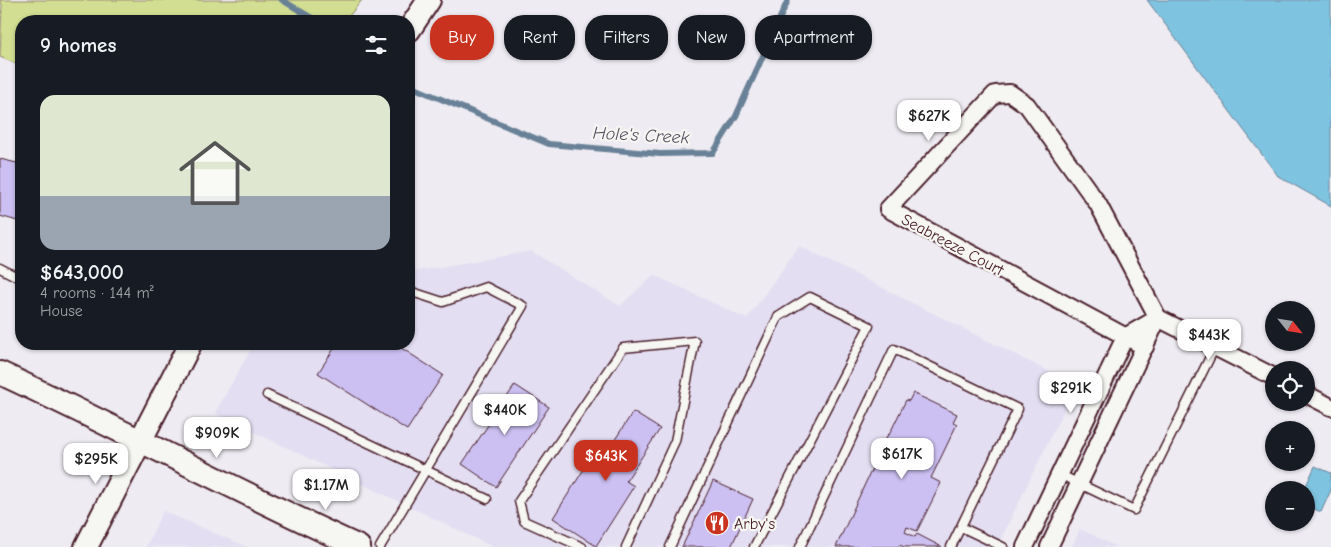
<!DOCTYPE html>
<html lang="en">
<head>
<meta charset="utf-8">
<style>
	:root { --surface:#171b24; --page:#20242c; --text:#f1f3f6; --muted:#9ea1a6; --accent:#c8321e }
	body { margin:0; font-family:"Comic Neue",sans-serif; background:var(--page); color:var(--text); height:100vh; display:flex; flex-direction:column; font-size:19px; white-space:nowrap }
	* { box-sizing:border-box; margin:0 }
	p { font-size:16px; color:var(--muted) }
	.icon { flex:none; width:28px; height:28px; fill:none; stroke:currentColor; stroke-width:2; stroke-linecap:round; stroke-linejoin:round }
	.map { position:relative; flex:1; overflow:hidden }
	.drawer { position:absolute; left:15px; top:15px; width:400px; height:335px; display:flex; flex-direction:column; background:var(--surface); border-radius:20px; box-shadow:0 1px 4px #0004 }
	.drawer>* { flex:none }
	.hud { position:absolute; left:430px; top:15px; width:475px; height:45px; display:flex; gap:10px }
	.needle { width:32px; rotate:120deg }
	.buttons { position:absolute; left:1265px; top:301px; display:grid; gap:10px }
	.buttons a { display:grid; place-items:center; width:50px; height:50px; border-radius:50%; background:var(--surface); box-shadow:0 1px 4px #0004; font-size:25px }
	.price { position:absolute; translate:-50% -42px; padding:0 11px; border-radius:10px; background:#fff; color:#222; font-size:16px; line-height:32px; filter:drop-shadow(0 1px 2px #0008) }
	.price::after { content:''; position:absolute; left:50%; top:30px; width:15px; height:11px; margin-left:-8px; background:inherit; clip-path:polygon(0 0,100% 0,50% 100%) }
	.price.on { background:var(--accent); color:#fff }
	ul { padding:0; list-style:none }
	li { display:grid; align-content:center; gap:10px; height:265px; padding:0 25px }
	li span { display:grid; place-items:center; height:155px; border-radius:15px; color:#555 }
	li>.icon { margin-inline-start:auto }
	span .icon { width:90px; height:90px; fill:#fffc; stroke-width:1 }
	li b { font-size:21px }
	h2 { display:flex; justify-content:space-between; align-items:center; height:60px; padding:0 25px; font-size:21px }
	.chip { padding:0 18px; border-radius:20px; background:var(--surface); box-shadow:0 1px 4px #0004; font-size:18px; line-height:45px }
	.chip.on { background:var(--accent); color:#fff }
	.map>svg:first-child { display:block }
	.built { fill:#e4def2 }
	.green { fill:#d2df92; stroke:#8e7f5e }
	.water { fill:#7ec3df; stroke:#698197 }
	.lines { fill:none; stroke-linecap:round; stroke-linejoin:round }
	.stream { stroke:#698197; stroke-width:6 }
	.building { fill:#ccc0f2; stroke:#4a1f2b }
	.lane-casing { stroke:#4a1f2b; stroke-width:11 }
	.street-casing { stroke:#4a1f2b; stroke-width:20 }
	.secondary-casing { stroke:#4a1f2b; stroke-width:26 }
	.lane { stroke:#f6f6f2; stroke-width:8 }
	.street { stroke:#f6f6f2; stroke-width:16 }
	.secondary { stroke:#f6f6f2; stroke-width:22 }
	.labels { text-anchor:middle; stroke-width:4.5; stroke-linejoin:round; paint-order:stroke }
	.street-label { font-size:16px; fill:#4a1f2b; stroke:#f6f6f2 }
	.poi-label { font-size:16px; fill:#4a1f2b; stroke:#f6f6f2; text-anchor:start }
	.water-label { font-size:18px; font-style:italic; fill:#5a5061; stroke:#f6f6f2 }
</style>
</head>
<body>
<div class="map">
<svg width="1331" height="547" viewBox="0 0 1331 547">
	<rect width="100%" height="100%" fill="#eeebf2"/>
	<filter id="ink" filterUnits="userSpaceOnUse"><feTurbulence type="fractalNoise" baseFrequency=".02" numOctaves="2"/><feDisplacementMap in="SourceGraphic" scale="10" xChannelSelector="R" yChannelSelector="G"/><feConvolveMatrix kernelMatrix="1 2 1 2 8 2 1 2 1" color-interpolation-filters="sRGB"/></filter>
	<g filter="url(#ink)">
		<g class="built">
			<polygon points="799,246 1076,385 997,547 493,547 215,413 254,344 409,344 409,271 411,272 531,251 620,306 654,275 747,319"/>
			<polygon points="163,511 247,547 146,547"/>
			<polygon points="1080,529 1117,547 1072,547"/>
		</g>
		<polygon class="green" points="0,0 362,0 345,21 21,21 21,66 0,57 2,5"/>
		<g class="water">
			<polygon points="1147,0 1331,0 1331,206 1278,176"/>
			<polygon points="1315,466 1331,473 1331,490 1321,512 1306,505 1306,490 1304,490"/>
		</g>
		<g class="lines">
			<g class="stream">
				<polyline points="282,0 317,21"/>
				<polyline points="409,84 417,89 549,144 660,154 713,153 736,116 788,0"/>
			</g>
		</g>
		<g class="building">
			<polygon points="0,159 21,164 21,222 0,216"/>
			<polygon points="337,344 395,344 443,375 407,430 318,373"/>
			<polygon points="515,385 549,407 496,487 462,464"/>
			<polygon points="913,393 957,414 953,422 957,424 931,478 941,483 917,531 907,527 905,532 915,537 917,534 942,547 904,547 899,545 898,547 836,547 888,434 889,435 906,400 909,401"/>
			<polygon points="633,412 660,429 626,481 634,486 596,546 553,518 591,458 599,464"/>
			<polygon points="713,481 753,499 731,547 682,547"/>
		</g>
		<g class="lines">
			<g class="lane-casing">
				<g id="lane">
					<polyline points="0,268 21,279"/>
					<polyline points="267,395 487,499"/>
					<polyline points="1059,474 1134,510 1215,347"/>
					<polyline points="961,527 1003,547"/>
					<polyline points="380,547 523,306 486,287 443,302 409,291"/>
					<polyline points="582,547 524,521 519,501 623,348 695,341 675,441 626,547"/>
					<polyline points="670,547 778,317 810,297 869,326 754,547"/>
					<polyline points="800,547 894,349 1018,409 951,547"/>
				</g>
			</g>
			<g class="street-casing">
				<g id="street">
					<polyline points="1158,318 1274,377"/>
					<polyline points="1145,347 888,209 995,94 1010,93 1027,105 1098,204 1158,318"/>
					<polyline points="1306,394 1331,407"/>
					<polyline points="1025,547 1125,337 1158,318"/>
					<polyline points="1049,547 1158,318"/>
				</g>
			</g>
			<g class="secondary-casing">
				<g id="secondary">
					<polyline points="409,30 429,0"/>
					<path d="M0 373C121 429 238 492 359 547"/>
					<polyline points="86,547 190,344"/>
				</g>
			</g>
			<use href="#lane" class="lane"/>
			<use href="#street" class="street"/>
			<use href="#secondary" class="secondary"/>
		</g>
	</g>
	<defs>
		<g id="restaurant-disc" transform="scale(1.25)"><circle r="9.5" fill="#c8321e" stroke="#f6f6f2"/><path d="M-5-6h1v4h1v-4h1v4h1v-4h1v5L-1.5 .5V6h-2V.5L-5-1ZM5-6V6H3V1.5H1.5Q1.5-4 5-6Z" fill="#fff"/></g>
	</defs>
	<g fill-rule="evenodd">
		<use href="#restaurant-disc" x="717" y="523"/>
	</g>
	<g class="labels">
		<g class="street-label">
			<text transform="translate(953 244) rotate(28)" y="6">Seabreeze Court</text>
		</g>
		<g class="poi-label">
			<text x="734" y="529">Arby's</text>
		</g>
		<g class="water-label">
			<text transform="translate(641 135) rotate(3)" y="6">Hole's Creek</text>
		</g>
	</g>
</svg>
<div class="buttons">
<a><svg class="needle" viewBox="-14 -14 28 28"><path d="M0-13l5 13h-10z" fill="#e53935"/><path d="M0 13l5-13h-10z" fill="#9ea1a6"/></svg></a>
<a><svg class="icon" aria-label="locate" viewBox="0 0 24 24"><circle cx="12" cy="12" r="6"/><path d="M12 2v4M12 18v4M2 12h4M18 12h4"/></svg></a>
<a>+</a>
<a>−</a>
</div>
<b class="price" style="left:929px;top:142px">$627K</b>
<b class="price" style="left:1209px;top:361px">$443K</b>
<b class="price" style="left:1071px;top:414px">$291K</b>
<b class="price" style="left:505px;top:436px">$440K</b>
<b class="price" style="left:217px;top:459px">$909K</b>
<b class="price" style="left:902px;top:480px">$617K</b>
<b class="price on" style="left:606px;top:482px">$643K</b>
<b class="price" style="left:96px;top:485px">$295K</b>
<b class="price" style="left:326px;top:511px">$1.17M</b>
<div class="hud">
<a class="chip on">Buy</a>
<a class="chip">Rent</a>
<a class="chip">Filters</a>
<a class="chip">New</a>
<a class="chip">Apartment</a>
</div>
<section class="drawer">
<h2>9 homes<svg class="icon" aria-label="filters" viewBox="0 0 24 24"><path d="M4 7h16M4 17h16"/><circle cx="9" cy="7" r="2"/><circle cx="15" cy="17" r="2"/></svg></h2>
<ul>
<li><span style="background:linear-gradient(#dfe7d0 65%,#9aa5b1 0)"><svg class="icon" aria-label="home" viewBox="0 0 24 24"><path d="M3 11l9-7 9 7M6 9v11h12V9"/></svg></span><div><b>$643,000</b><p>4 rooms · 144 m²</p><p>House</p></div></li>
</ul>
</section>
</div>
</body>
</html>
